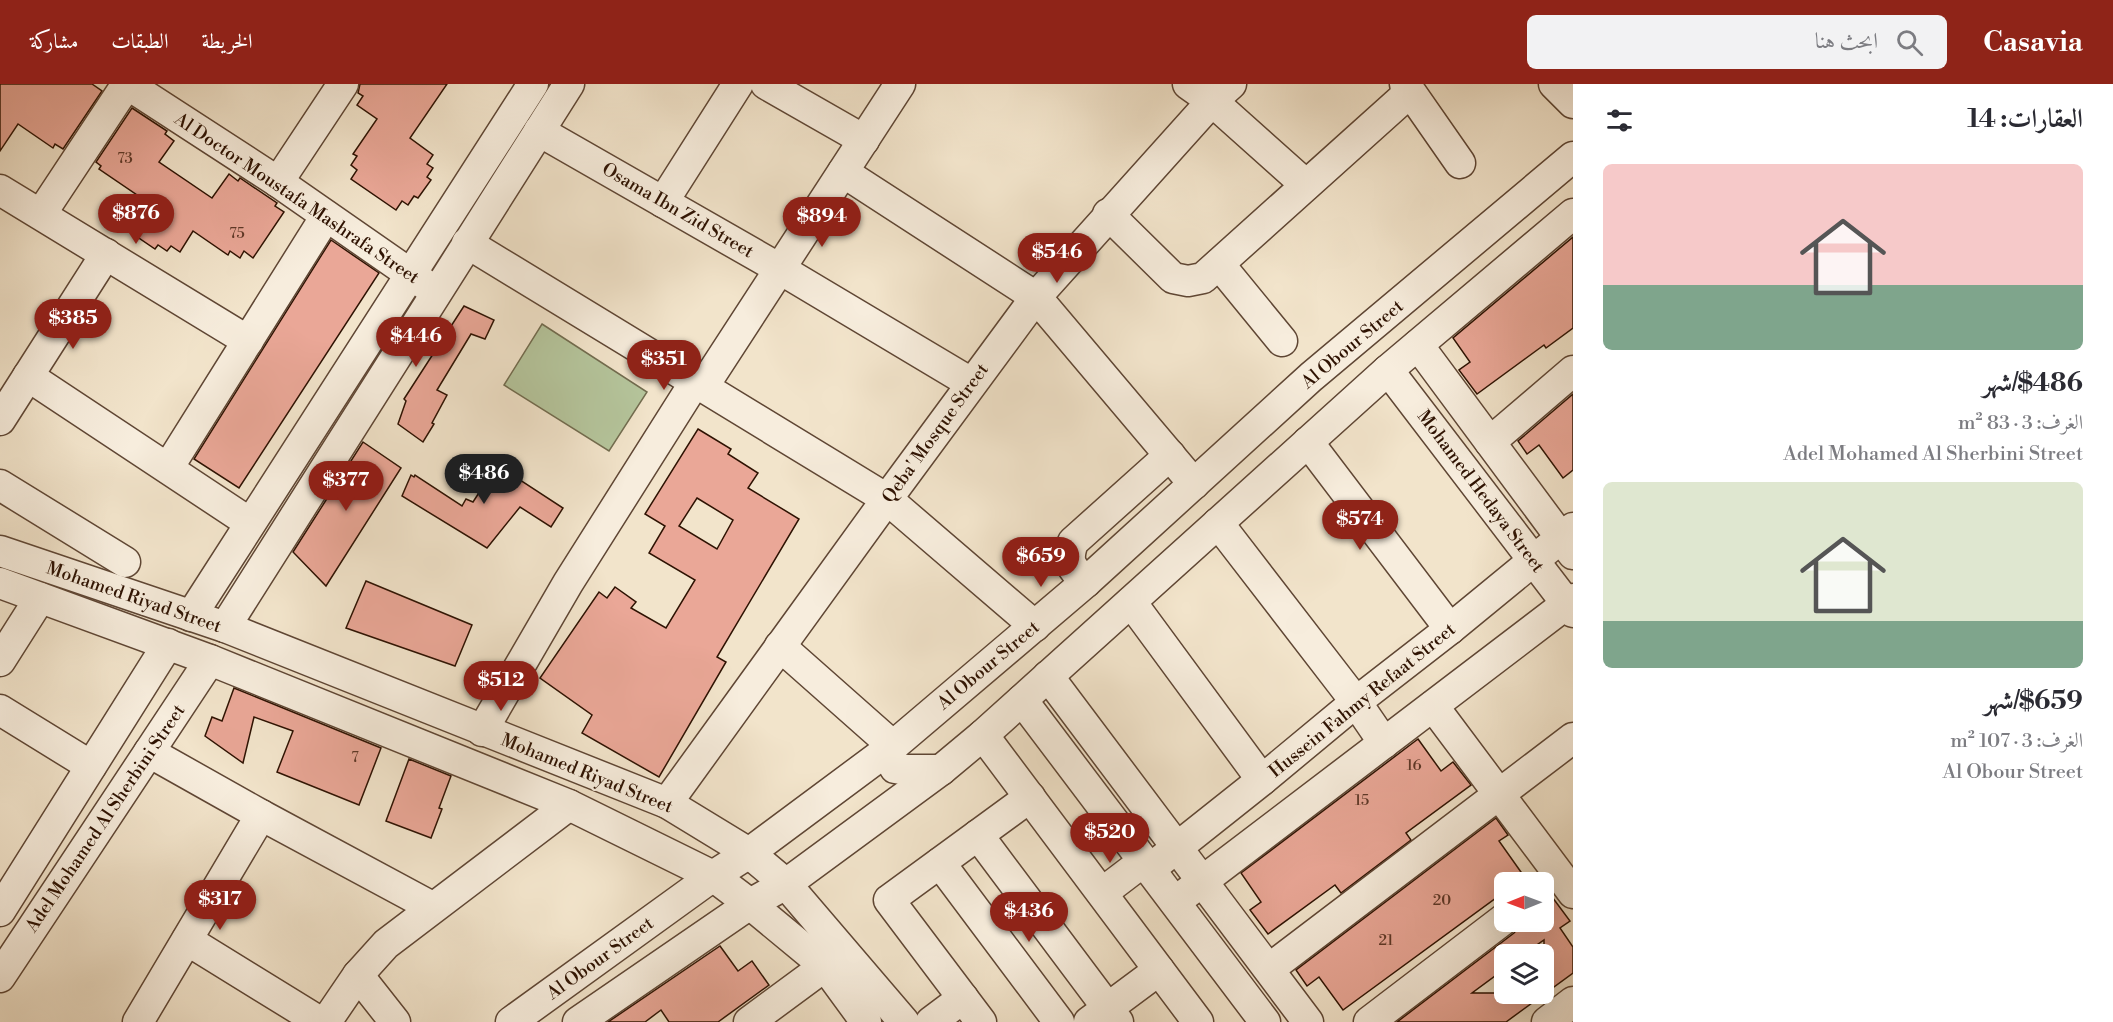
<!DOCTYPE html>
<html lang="ar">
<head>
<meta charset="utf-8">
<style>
	:root { --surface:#fff; --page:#f2f2f3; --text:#2b2b33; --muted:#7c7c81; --accent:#8f2418 }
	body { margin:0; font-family:"Libre Bodoni",Amiri,serif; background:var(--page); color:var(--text); direction:rtl; height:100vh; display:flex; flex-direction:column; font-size:22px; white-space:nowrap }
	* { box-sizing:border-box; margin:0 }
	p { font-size:20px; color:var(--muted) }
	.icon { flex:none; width:33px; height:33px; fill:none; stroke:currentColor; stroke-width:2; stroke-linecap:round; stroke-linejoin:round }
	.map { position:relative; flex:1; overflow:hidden; direction:ltr }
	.panel { display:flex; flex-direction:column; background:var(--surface); width:540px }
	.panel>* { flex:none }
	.needle { width:39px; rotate:269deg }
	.tools { position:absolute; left:1494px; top:788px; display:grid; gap:12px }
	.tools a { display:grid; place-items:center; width:60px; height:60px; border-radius:9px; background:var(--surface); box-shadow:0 6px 24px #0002; font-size:30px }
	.price { position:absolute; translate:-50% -51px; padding:0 14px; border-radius:21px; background:var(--accent); color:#fff; font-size:20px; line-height:39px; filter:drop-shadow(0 2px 3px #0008) }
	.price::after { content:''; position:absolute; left:50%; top:36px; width:18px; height:14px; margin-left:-9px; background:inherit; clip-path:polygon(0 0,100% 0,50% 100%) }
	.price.current { background:#222; color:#fff }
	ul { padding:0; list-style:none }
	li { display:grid; align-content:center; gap:12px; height:318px; padding:0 30px }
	li span { display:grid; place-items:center; height:186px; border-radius:9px; color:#555 }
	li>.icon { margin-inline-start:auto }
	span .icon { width:108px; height:108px; fill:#fffc; stroke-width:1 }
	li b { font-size:26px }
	h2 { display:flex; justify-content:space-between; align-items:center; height:72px; padding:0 30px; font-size:26px }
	header { display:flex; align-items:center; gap:36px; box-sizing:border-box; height:84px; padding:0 30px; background:var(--accent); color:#fff }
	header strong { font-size:28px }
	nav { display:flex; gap:33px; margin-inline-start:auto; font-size:21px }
	.search { width:420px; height:54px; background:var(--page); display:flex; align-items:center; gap:15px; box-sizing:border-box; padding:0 21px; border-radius:9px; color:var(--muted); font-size:22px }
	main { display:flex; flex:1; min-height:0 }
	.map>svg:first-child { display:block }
	.green { fill:#b5c59c; stroke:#726c4f; stroke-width:1.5 }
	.building { fill:#eaa797; stroke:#2e1202; stroke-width:1.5; fill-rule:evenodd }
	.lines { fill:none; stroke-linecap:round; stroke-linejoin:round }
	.minor-casing { stroke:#5f4634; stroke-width:33 }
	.minor { stroke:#f7eddd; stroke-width:30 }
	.labels { text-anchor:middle; stroke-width:4.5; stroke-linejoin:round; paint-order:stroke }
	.number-label { font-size:15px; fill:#5d3727 }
	.street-label { font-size:18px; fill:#2e1202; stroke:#f7eddd }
</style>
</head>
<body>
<header>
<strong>Casavia</strong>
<div class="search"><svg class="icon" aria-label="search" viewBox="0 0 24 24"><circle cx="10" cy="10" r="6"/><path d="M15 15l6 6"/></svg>ابحث هنا</div>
<nav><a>الخريطة</a><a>الطبقات</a><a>مشاركة</a></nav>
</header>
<main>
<section class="panel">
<h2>العقارات: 14<svg class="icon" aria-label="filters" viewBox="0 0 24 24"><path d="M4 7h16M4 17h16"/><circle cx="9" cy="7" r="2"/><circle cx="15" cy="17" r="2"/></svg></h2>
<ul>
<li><span style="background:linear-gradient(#f6c9c9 65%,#7fa58c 0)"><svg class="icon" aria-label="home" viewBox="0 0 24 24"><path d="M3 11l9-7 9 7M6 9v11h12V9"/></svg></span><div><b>$486/شهر</b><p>الغرف: 3 · 83 m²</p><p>Adel Mohamed Al Sherbini Street</p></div></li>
<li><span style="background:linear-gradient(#dfe7d0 75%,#7fa58c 0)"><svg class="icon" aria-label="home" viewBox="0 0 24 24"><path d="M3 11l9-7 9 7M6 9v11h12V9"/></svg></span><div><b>$659/شهر</b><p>الغرف: 3 · 107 m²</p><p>Al Obour Street</p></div></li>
</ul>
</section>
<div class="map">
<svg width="1573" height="938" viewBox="0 0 1573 938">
	<rect width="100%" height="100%" fill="#f2e4cb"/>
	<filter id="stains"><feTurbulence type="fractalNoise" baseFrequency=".00333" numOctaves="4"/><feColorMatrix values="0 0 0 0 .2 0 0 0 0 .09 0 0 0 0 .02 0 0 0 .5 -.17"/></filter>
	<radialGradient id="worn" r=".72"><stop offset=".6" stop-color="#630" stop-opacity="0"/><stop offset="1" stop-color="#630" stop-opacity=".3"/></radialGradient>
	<polygon class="green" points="542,240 647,308 609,367 504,301"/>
	<g class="building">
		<polygon points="0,0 92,0 102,7 63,65 55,60 53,64 18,40 0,67"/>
		<polygon points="360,0 447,0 410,54 433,71 427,80 433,84 427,93 431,96 418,114 414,112 408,121 402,117 396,126 351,95 357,86 351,81 357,72 353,70 377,35 357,21 363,12 358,9"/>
		<polygon points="132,24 167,47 165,50 174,57 159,78 212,114 229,90 238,97 240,94 277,119 275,122 284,128 253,174 244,167 240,174 230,167 228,171 193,147 180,168 171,162 167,167 158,161 155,165 136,152 139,148 130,142 133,136 125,130 137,111 99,85 101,82 96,78"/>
		<polygon points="1573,153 1573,244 1546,264 1544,261 1477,310 1459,286 1470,278 1453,254"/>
		<polygon points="331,156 379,189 239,404 194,375"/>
		<polygon points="464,222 494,236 485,255 471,250 437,306 447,311 432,339 434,340 423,358 398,340 406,317 404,315"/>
		<polygon points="1573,310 1573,386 1563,394 1539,361 1527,370 1518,357"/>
		<path d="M698 345 731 365 728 370 758 389 748 404 799 435 717 573 726 578 659 693 582 649 592 631 540 594 599 508 607 514 615 503 636 518 631 524 666 544 695 496 649 469 665 442 645 430ZM697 414 733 436 717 465 679 442Z"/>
		<polygon points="363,358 401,384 326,502 293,468"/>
		<polygon points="497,381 563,424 551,443 520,423 487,464 402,412 411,391 414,393 415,391 462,422 466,415 473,418"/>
		<polygon points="366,497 472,541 455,582 346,544"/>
		<polygon points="234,604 381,664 359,721 277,688 293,647 254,633 243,679 205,652 212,633 222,637"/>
		<polygon points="1418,655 1441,687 1453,678 1471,701 1406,749 1411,756 1341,809 1335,801 1268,850 1250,826 1261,818 1241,789"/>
		<polygon points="409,675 451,692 439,724 442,725 431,754 386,737"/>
		<polygon points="1496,734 1508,751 1499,757 1528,798 1504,798 1504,808 1343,926 1319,893 1307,902 1296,886"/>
		<path d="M1544 802 1570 837 1560 844 1573 863V889L1506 938H1397L1514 849 1520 842 1521 837H1544ZM1544 856V909H1472L1503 886 1504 870H1524Z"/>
		<polygon points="720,862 738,887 752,877 769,901 718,938 669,938 661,926 645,938 608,938"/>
	</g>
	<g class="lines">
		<g class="minor-casing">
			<g id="minor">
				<polyline points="766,0 864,56"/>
				<polyline points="1188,0 1212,17 1306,101"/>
				<polyline points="1405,0 1460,79"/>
				<polyline points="1554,0 1573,19"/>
				<polyline points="539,47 780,185 971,299"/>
				<polyline points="843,88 1036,213 1194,400"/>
				<polyline points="278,98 343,0"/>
				<polyline points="0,106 248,257"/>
				<polyline points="663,118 738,0"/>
				<polyline points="41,130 127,0 278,98 426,201"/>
				<polyline points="1108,130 1173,194 1188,197 1203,194 1410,8"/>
				<polyline points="467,159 887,415 1035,542"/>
				<polyline points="1219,180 1282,257"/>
				<polyline points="1418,261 1573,470"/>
				<polyline points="1388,286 1573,528"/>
				<polyline points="28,292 250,439"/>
				<polyline points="703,303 900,0"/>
				<polyline points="0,336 106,170"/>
				<polyline points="1308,358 1450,545"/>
				<polyline points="1490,358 1573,287"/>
				<polyline points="168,384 326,132"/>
				<polyline points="0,401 125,478"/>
				<polyline points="1218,439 1356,618 1384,659"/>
				<polyline points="0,467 225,543 667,719 749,769 786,800 904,938"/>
				<path d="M1086 498C1071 483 1066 479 1073 458L1170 371"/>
				<polyline points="0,499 210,576 569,721 713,792 750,820 825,882 866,938"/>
				<polyline points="1131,518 1262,696"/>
				<polyline points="191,532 533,0"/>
				<polyline points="225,543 569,0"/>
				<polyline points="780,562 893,662 889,673 895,684 907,686 941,686"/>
				<polyline points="0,577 40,514"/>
				<polyline points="1048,592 1308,938"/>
				<polyline points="1022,616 1265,938"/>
				<polyline points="1433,622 1573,809"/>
				<polyline points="0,626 91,682"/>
				<polyline points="482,647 568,499 695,298"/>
				<polyline points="983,651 1198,938"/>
				<polyline points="149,668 261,731 432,823"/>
				<polyline points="667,719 887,415 1036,213 1212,17 1231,0"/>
				<polyline points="978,751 1118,938"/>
				<polyline points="940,779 1059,938"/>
				<polyline points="1150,785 1262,696 1356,618 1450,545 1573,444"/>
				<polyline points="1102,809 1144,777"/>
				<polyline points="1175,818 1573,515"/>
				<polyline points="0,827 168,560"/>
				<polyline points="187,856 320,938"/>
				<polyline points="1269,885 1573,654"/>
				<polyline points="358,891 395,938"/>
				<polyline points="0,893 210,576"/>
				<polyline points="138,938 261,731"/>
				<polyline points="326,938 358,891 386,860 569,721"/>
				<polyline points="511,938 713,792 749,769 893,662 1086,498 1311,293 1573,73"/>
				<polyline points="578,938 750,820 786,800 941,686 983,651 1388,286 1573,130"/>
				<polyline points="749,938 825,882"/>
				<polyline points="931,938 963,914"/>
				<polyline points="981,938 889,816 1030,713"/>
				<polyline points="1089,938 1159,886"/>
				<polyline points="1369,938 1504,835"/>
				<polyline points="1547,938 1573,918"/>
			</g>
		</g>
		<use href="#minor" class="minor"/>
	</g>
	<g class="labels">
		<g class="number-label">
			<text x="125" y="79">73</text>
			<text x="237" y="154">75</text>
			<text x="355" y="678">7</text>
			<text x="1414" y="686">16</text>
			<text x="1362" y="721">15</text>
			<text x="1442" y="821">20</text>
			<text x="1386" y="861">21</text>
		</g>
		<g class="street-label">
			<text transform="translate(297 114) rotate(34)" y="6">Al Doctor Moustafa Mashrafa Street</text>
			<text transform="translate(678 126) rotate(30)" y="6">Osama Ibn Zid Street</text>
			<text transform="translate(1352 260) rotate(-40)" y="6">Al Obour Street</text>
			<text transform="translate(935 349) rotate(-54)" y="6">Qeba' Mosque Street</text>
			<text transform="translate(1481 407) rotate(53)" y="6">Mohamed Hedaya Street</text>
			<text transform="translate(134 513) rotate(19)" y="6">Mohamed Riyad Street</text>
			<text transform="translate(988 581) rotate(-40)" y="6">Al Obour Street</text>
			<text transform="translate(1362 616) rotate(-39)" y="6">Hussein Fahmy Refaat Street</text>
			<text transform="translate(587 689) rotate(22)" y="6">Mohamed Riyad Street</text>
			<text transform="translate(105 734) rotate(-56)" y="6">Adel Mohamed Al Sherbini Street</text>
			<text transform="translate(600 874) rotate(-36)" y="6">Al Obour Street</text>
		</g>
	</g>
	<rect width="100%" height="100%" filter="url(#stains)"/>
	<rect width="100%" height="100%" fill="url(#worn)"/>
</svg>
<div class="tools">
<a><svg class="needle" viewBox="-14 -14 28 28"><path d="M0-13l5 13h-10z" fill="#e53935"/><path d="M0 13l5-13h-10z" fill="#7c7c81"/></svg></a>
<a><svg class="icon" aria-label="layers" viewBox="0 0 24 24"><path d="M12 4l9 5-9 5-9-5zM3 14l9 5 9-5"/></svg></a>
</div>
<b class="price" style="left:136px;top:161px">$876</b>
<b class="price" style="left:822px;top:164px">$894</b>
<b class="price" style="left:1057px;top:200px">$546</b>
<b class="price" style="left:73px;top:266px">$385</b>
<b class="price" style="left:416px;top:284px">$446</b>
<b class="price" style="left:664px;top:307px">$351</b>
<b class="price current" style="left:484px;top:421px">$486</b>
<b class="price" style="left:346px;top:428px">$377</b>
<b class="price" style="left:1360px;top:467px">$574</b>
<b class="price" style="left:1041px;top:504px">$659</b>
<b class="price" style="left:501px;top:628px">$512</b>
<b class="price" style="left:1110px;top:780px">$520</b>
<b class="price" style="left:220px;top:847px">$317</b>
<b class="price" style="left:1029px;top:859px">$436</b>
</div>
</main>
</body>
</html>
